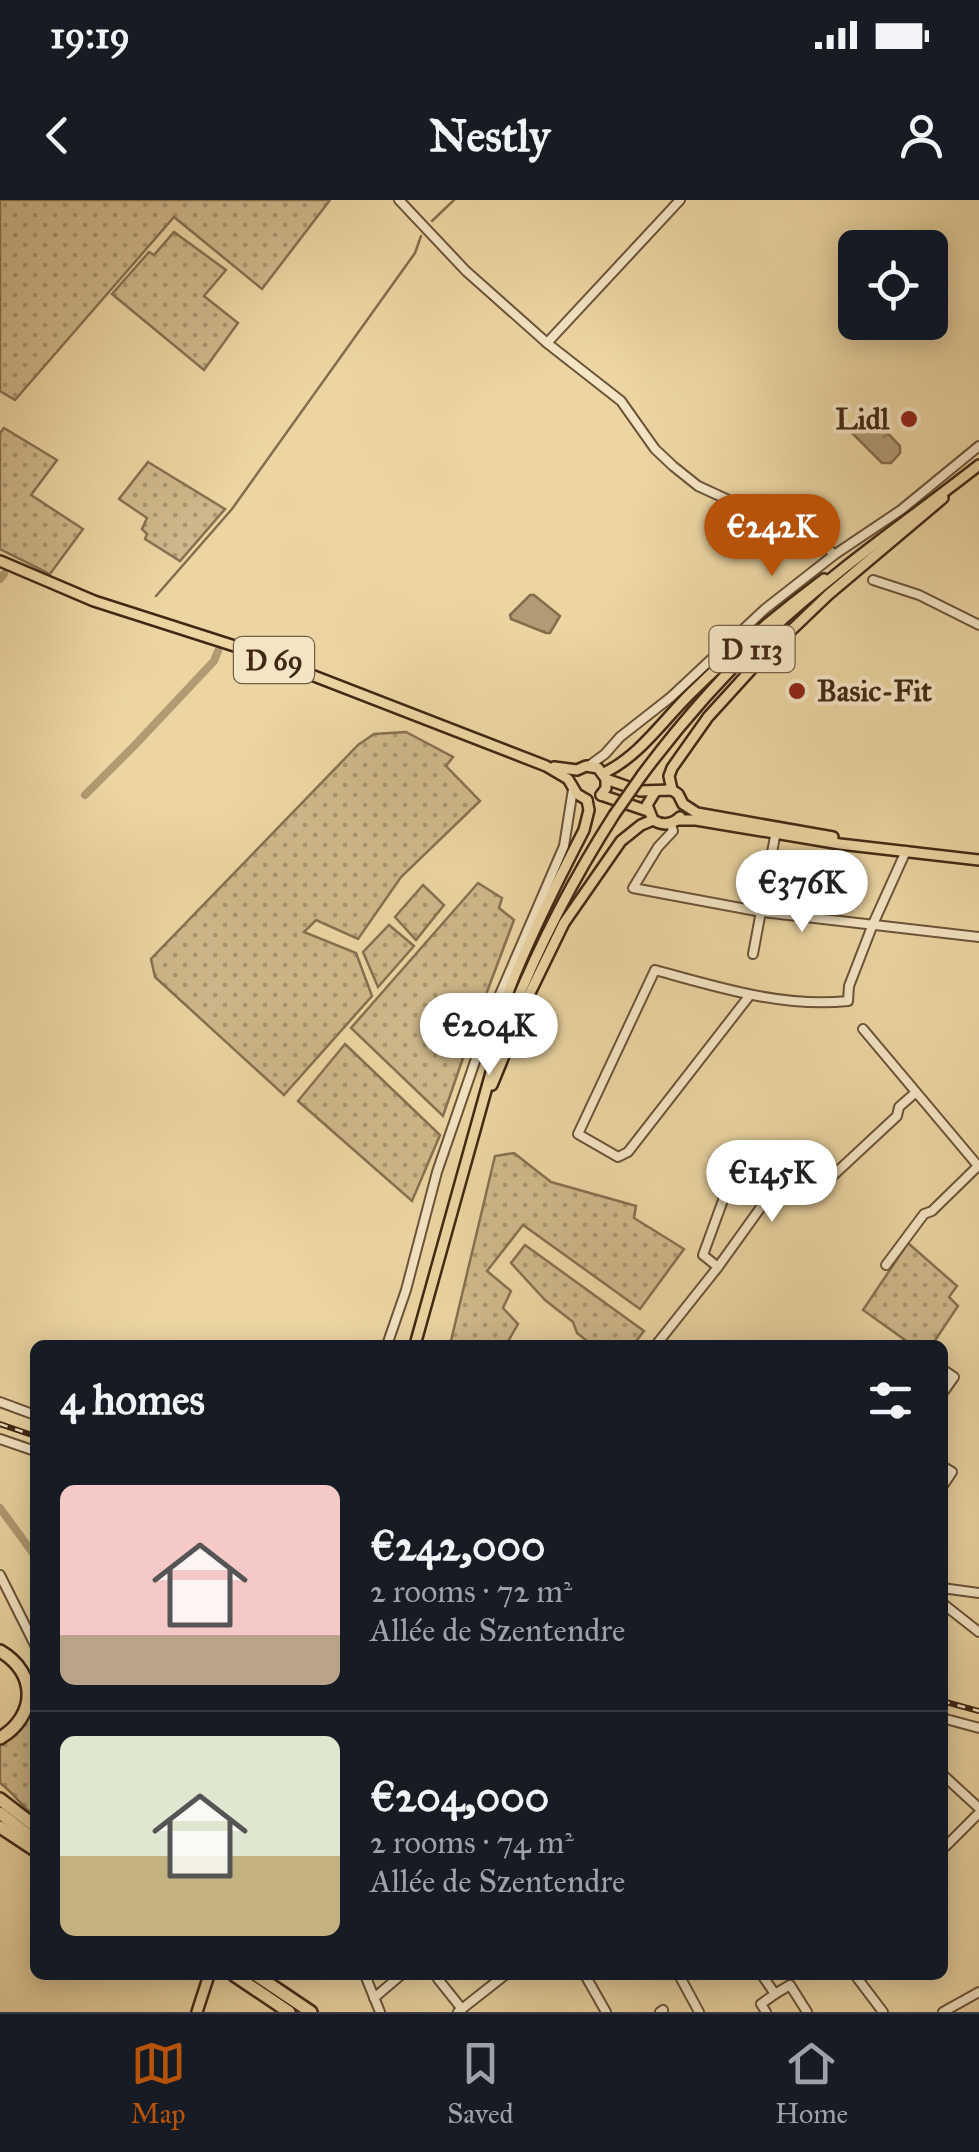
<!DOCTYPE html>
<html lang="en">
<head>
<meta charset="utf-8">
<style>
	:root { --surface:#171b24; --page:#242831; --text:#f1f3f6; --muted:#9ea1a6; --line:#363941; --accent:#b45309 }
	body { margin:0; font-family:"IM FELL Great Primer",serif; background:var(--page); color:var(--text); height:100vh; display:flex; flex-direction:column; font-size:38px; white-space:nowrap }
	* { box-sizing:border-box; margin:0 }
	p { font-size:32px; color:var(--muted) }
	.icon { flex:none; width:55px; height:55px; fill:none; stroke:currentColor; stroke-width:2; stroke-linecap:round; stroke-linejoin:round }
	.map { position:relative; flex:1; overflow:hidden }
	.details { position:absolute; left:30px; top:1140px; width:918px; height:640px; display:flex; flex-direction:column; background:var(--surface); border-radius:15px; box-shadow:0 5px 25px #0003 }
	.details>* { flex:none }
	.controls { position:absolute; left:838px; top:30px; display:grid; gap:20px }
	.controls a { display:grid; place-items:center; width:110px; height:110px; border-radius:15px; background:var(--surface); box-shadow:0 5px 25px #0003; font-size:50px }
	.price { position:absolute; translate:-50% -85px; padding:0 22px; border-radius:35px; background:#fff; color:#222; font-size:32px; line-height:65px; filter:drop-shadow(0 2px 5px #0008) }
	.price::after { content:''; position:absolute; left:50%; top:60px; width:30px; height:22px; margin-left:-15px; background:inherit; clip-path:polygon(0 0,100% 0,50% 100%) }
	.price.selected { background:var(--accent); color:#fff }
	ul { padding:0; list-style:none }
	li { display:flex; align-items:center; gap:30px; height:250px; padding:0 30px }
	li+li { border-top:2px solid var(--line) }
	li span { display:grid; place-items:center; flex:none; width:280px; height:200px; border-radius:15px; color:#555 }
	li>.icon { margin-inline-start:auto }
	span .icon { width:120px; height:120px; fill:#fffc; stroke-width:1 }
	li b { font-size:42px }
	h2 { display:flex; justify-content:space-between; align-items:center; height:120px; padding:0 30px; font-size:42px }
	.status { display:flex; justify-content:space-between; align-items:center; height:70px; padding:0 50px; background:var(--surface); direction:ltr }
	.status svg { height:28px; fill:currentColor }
	header { display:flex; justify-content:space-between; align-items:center; height:130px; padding:0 30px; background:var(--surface); font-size:45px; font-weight:700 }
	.menu { display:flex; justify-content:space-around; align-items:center; height:140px; border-top:2px solid var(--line); background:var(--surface); font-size:28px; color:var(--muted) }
	.menu a { display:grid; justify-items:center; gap:5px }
	.menu .selected { color:var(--accent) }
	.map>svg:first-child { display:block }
	.grass { fill:url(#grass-dots); stroke:#887050; stroke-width:2.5 }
	.water { fill:url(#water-ripples); stroke:#856c4c; stroke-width:2.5 }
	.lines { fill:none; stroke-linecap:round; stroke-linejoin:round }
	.stream { stroke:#856c4c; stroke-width:2.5 }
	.canal { stroke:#b29a72; stroke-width:8 }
	.minor-casing { stroke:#6c5338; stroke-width:12 }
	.major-casing { stroke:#422814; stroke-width:14 }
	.highway-casing { stroke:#422814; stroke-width:16 }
	.minor { stroke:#f3e4c3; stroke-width:8 }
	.major { stroke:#ecd5a3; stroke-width:9 }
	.highway { stroke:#ecd5a3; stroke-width:11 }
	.rail-casing { stroke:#422814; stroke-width:6 }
	.rail { stroke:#f3e4c3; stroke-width:2.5; stroke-dasharray:8; stroke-linecap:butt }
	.major-bridge-casing { stroke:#422814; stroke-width:14; stroke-linecap:butt }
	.major-bridge { stroke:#ecd5a3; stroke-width:9 }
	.poi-dot { fill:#8f2418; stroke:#f3e4c3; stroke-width:4 }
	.labels { text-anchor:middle; stroke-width:8; stroke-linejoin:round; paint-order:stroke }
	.shield { fill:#f3e4c3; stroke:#776048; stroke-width:2.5 }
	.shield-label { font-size:28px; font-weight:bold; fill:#422814 }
	.poi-label { font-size:30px; font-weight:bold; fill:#422814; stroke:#f3e4c3; text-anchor:end }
</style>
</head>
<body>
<div class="status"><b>19:19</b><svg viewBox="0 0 49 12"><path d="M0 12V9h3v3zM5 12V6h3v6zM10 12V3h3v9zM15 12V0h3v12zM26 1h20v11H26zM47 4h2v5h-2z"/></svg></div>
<header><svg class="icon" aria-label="back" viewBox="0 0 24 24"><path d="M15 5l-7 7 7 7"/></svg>Nestly<svg class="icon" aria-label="person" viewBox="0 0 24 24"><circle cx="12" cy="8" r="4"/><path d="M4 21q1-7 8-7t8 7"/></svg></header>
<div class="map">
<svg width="979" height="1812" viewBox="0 0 979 1812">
	<defs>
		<pattern id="grass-dots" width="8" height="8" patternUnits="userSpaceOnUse" patternTransform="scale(2.5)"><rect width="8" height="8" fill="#cfb88b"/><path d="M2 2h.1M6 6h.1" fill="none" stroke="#aa9670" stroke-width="1.8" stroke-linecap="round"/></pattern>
		<pattern id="water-ripples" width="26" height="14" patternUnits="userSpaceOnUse" patternTransform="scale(2.5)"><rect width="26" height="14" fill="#b29a72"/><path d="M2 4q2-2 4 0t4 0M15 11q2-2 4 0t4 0" fill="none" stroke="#927e5c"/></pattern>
	</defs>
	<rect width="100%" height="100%" fill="#ecd5a3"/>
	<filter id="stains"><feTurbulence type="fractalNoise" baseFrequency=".002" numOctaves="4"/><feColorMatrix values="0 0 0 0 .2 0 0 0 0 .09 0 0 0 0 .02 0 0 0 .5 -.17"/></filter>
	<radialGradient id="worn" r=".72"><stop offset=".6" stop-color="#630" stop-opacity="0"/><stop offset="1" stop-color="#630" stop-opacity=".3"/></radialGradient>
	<g class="grass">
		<polygon points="0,0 330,0 262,89 174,17 15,200 0,191"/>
		<polygon points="174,32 226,70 204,96 238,123 204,170 112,94 149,52 154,55"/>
		<polygon points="4,228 57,260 31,295 83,329 50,374 0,349 0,233"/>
		<polygon points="148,262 225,309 180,361 145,339 147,334 142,329 147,318 119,299"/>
		<polygon points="406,532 453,557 446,566 480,601 401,677 358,739 316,720 304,732 356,753 372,796 284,895 155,777 151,759 358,545 374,534"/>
		<polygon points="478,683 502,698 499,708 514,720 473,829 443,916 351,828"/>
		<polygon points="423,685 444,705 416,740 395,717"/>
		<polygon points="389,725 414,746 378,787 363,752"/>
		<polygon points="345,844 440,935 412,1001 298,901"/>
		<polygon points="514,953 551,982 636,1006 634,1018 684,1049 640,1109 523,1025 487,1071 511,1091 503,1108 518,1124 506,1145 450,1145 495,956"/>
		<polygon points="908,1043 957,1086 949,1097 958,1106 932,1145 912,1145 863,1110"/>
		<polygon points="525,1045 644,1131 633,1145 592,1145 577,1133 573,1122 545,1100 511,1063"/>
		<path d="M35 1505V1616C21 1606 14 1593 0 1583V1543C11 1537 22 1530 28 1518 31 1514 32 1509 35 1505Z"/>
	</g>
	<g class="water">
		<polygon points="863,214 871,216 900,246 900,253 891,263 882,263 852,233 852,225"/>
		<polygon points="530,395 534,395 560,416 550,433 546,433 511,419 510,415"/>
	</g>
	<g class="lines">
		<g class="stream">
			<polyline points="432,21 454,0"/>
			<polyline points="156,396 232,309 415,53 421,36"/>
		</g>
		<g class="canal">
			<polyline points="0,379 4,374"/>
			<polyline points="85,595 134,546 214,461 218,451"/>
			<polyline points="0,1308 35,1356"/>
		</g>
		<g class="minor-casing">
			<g id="minor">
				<polyline points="399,0 466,71 547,143 621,201 655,249 673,266 698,286 824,344 834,355"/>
				<polyline points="547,143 680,0"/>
				<polyline points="873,380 919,395 979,425"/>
				<polyline points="590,565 605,554 620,537 671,497 765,409 834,355 901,310 979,246"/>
				<polyline points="671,624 673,631 658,647 633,688 762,712 979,737"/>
				<polyline points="753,754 776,631"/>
				<path d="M750 795 628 952 618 957 578 934 655 770C717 787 783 808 848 801L849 786 873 724 906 651"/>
				<polyline points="863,829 979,967"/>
				<polyline points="886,1065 924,1014 932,1011 978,966"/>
				<polyline points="718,1067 703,1055 726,992"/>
				<polyline points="387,1145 406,1090 437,972 491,815 564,646 573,589"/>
				<polyline points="656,1145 718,1067 794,961 813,979 825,983 897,916 899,907 915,893"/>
				<polyline points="942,1169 954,1177 942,1194"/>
				<polyline points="0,1202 35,1215"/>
				<polyline points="0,1239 35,1251"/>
				<polyline points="942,1266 952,1272 942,1287"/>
				<polyline points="0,1375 35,1445"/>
				<polyline points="942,1388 979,1393"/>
				<polyline points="942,1403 979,1432"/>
				<polyline points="942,1518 979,1528"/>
				<polyline points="942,1574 979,1608"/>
				<polyline points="942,1645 946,1646 979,1613"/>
				<polyline points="365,1775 380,1812"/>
				<polyline points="585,1775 606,1812"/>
				<polyline points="679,1775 699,1812"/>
				<polyline points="762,1775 775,1794 761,1804 766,1812"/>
				<polyline points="855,1775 883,1812"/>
				<polyline points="438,1779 462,1809"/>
				<polyline points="775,1794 790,1785 807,1812"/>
				<polyline points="374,1798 401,1775"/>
				<polyline points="458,1812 505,1775"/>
				<polyline points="660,1812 663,1810"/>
				<polyline points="943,1812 979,1792"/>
			</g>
		</g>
		<g class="major-casing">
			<g id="major">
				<polyline points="0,361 94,401 247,450 546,566 568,579 577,594 587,600"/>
				<polyline points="554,567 577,570 586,566 598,568 606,579 606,588 601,595"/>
				<path d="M604 573C639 556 661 523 689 495 731 453 776 415 824 379"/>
				<path d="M642 575C680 524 722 476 769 432 834 371 909 320 979 265"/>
				<polyline points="606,579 640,591 672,590 678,594 683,604 697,613 833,637"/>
				<polyline points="672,590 669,576 672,568 708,517 758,462 828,395 943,298"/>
				<path d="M655 592 647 605 653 620C663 626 672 625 680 617"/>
				<polyline points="601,595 648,611"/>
				<polyline points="677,620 696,620 840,644 979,660"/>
				<path d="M496 848C488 815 565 667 584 630L589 610 587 600"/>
				<polyline points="492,885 529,795 564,723 621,641 641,625 653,620"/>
				<path d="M415 1145 497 851C528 767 566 690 614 615"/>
				<polyline points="197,1812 209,1775"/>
			</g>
		</g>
		<g class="highway-casing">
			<g id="highway">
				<path d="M0 1451C38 1473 37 1516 0 1538"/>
				<polyline points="0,1599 35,1626"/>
				<polyline points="0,1613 35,1640"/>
				<polyline points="0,1627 35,1650"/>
				<polyline points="234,1775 289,1812"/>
				<polyline points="256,1775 311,1812"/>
			</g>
		</g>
		<use href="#minor" class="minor"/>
		<use href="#major" class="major"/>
		<use href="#highway" class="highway"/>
		<g class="rail-casing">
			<g id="rail">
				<polyline points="0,1224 35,1236"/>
				<polyline points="942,1501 979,1511"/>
			</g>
		</g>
		<use href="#rail" class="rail"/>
		<g class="major-bridge-casing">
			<polyline id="major-bridge" points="614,615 642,575"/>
		</g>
		<use href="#major-bridge" class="major-bridge"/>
	</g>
	<g class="poi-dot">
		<circle cx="909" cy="219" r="10"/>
		<circle cx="797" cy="491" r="10"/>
	</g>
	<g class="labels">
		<g class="shield">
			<rect x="709.5" y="426" width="85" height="46" rx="8"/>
			<rect x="234" y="437" width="80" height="46" rx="8"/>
		</g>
		<g class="shield-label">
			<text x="752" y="459">D 113</text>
			<text x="274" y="470">D 69</text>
		</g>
		<g class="poi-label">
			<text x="889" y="229">Lidl</text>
			<text x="817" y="501" text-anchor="start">Basic-Fit</text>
		</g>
	</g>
	<rect width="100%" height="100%" filter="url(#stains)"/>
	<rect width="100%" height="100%" fill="url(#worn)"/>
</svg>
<div class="controls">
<a><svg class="icon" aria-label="locate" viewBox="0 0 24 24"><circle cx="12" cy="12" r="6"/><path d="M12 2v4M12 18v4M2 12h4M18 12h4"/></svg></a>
</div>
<b class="price selected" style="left:772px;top:379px">€242K</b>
<b class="price" style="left:802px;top:735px">€376K</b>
<b class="price" style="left:489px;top:878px">€204K</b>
<b class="price" style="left:772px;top:1025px">€145K</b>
<section class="details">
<h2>4 homes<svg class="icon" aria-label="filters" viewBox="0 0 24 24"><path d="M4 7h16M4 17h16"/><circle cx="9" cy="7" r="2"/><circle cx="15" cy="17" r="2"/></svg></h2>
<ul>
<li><span style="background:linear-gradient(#f6c9c9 75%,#b9a48a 0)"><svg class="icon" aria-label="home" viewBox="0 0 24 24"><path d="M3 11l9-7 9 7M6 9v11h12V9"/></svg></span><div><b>€242,000</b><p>2 rooms · 72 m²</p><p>Allée de Szentendre</p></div></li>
<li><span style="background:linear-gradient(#dfe7d0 60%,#c2b280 0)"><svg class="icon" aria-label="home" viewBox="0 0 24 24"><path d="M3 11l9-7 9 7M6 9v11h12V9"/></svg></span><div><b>€204,000</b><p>2 rooms · 74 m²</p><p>Allée de Szentendre</p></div></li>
</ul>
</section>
</div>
<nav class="menu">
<a class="selected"><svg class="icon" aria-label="map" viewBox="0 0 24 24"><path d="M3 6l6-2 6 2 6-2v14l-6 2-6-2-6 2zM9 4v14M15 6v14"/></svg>Map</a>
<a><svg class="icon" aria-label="saved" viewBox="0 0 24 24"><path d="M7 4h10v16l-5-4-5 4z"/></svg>Saved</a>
<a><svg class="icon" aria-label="home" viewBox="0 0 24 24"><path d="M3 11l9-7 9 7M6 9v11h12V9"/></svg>Home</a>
</nav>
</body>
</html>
